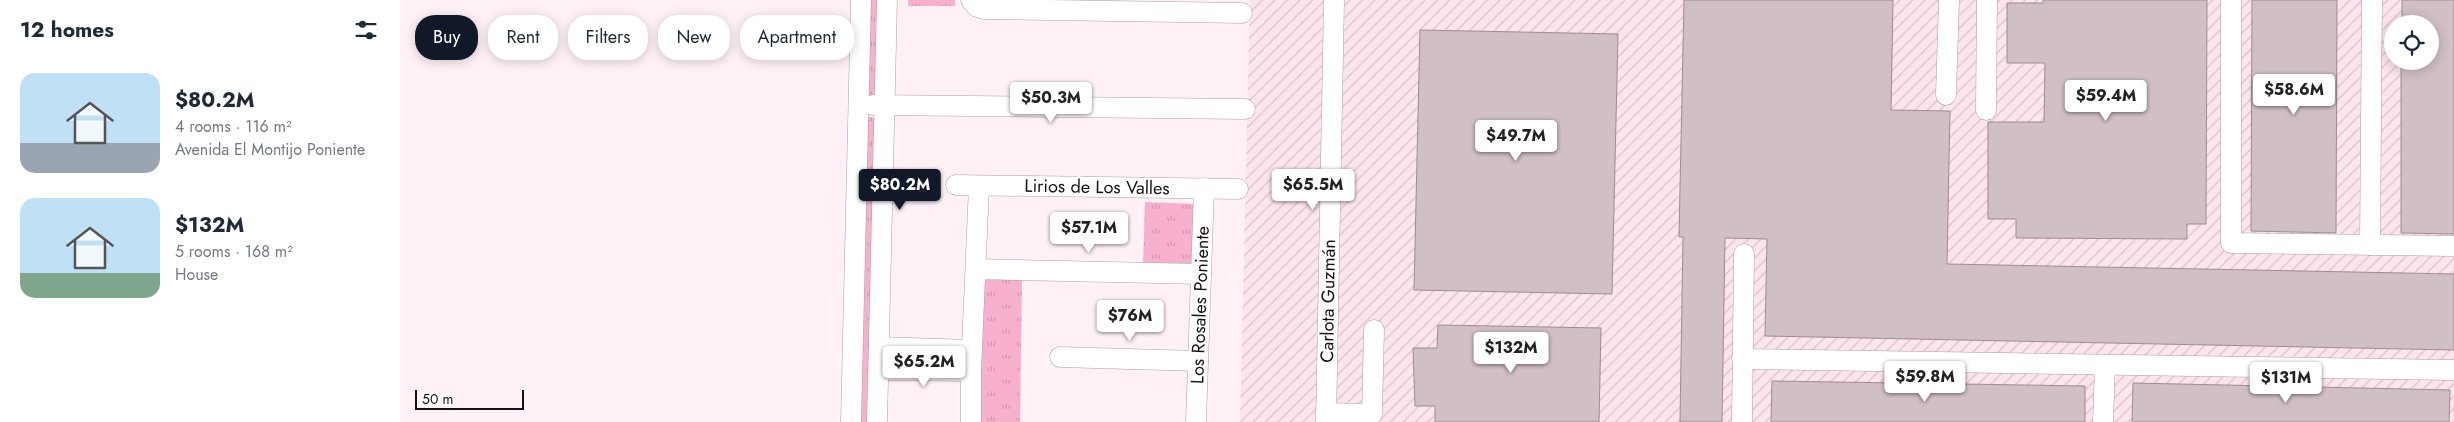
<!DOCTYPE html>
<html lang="en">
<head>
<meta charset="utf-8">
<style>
	:root { --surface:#fff; --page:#f2f2f3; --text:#1f2937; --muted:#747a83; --accent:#111827 }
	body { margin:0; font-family:Jost,sans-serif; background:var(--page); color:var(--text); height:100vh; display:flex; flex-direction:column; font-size:19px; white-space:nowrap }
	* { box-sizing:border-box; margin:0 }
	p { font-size:16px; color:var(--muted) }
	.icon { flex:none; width:28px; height:28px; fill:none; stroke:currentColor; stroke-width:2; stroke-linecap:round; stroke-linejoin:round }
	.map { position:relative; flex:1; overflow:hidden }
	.drawer { display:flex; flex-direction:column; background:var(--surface); width:400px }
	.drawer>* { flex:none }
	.hud { position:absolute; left:15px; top:15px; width:475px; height:45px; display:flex; gap:10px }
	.controls { position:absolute; left:1984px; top:15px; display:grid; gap:10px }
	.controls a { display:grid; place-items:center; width:55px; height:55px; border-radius:50%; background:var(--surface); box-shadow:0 2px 12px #0003; font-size:25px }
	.scale { position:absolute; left:15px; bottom:12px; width:109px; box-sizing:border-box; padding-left:5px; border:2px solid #161013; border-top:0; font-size:14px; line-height:18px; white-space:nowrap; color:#161013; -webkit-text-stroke:4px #fff; paint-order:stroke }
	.price { position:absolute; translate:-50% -42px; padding:0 11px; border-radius:5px; background:#fff; color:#222; font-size:16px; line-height:32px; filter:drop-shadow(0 1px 2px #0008) }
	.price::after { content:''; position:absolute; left:50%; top:30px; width:15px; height:11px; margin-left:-8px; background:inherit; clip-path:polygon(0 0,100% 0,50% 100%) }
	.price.selected { background:var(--accent); color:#fff }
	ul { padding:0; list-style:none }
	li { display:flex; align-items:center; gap:15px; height:125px; padding:0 20px }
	li span { display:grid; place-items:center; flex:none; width:140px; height:100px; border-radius:15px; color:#555 }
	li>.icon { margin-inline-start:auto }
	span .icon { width:60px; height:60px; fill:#fffc; stroke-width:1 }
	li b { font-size:21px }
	h2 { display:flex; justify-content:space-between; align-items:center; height:60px; padding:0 20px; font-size:21px }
	.pill { padding:0 18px; border-radius:20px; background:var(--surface); box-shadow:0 2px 12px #0003; font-size:18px; line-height:45px }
	.pill.selected { background:var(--accent); color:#fff }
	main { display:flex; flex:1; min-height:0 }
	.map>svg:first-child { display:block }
	.industrial { fill:url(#industrial-furrows); fill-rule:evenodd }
	.grass { fill:url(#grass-tufts) }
	.building { fill:#d0bfc5; stroke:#9c8c92 }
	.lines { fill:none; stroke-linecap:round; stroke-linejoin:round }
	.minor-casing { stroke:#ae9ea4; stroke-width:21 }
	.minor { stroke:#fff; stroke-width:20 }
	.labels { text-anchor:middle; stroke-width:4.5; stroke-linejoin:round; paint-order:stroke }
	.street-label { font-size:18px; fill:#161013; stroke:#fff }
</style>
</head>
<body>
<main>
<section class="drawer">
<h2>12 homes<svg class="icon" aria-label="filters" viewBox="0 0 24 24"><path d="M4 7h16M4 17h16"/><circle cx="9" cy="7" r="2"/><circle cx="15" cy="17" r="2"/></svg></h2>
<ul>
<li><span style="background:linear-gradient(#bfe0f5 70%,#9aa5b1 0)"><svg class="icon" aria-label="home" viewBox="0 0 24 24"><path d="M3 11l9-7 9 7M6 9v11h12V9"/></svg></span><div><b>$80.2M</b><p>4 rooms · 116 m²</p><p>Avenida El Montijo Poniente</p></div></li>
<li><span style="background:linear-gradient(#bfe0f5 75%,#7fa58c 0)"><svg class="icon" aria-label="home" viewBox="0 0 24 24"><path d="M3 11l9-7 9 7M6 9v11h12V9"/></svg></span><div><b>$132M</b><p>5 rooms · 168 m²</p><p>House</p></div></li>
</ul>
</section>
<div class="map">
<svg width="2054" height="422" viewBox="0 0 2054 422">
	<defs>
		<pattern id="industrial-furrows" width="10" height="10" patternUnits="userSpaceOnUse" patternTransform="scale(1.25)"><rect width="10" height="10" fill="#fde4ed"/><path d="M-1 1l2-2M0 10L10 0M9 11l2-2" fill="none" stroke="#d8c3ca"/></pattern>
		<pattern id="grass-tufts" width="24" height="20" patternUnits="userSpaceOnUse" patternTransform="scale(1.25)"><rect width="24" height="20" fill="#f7b1ce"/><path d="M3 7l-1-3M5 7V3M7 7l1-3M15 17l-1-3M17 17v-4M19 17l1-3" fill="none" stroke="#d397b0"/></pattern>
	</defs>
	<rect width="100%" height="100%" fill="#fff1f6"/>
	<path class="industrial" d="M850 0H2054V422H840ZM1992 24H2030V61H1992Z"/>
	<g class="grass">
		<polygon points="466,0 480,0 476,94 467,96"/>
		<rect x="508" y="0" width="47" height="6"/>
		<polygon points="466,116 475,118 471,422 457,422"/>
		<polygon points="745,202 795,204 792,265 743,264"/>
		<polygon points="581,280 622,280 620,422 579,422"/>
	</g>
	<g class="building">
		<polygon points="1284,0 1493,0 1491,110 1550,111 1547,264 2054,274 2054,350 1365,336 1367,239 1325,238 1322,422 1280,422 1283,237 1279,237"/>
		<polygon points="1643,0 1807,0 1806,224 1787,224 1787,239 1616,238 1616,219 1588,219 1588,122 1644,122 1645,63 1607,63 1607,3 1643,3"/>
		<polygon points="1852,0 1937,0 1936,233 1851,231"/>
		<polygon points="2002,0 2054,0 2054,234 2001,233 2001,61 2030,61 2030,24 2002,24"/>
		<polygon points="1020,30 1218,34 1212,294 1014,290"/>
		<polygon points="1038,325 1201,328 1199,422 1035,422 1035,406 1015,406 1013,348 1037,348"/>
		<polygon points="1372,381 1685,386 1685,422 1371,422"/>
		<polygon points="1733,383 2050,390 2049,422 1732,422"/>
	</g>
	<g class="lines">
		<g class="minor-casing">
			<g id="minor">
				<polyline points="571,0 577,7 584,9 842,13"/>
				<polyline points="1831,0 1831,243 2054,246"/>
				<polyline points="1546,95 1549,0"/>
				<polyline points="473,105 845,109"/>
				<polyline points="1586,110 1587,0"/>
				<polyline points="556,185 838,189"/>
				<polyline points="1970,245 1972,0"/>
				<polyline points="576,269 801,274"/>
				<polyline points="479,347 572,350"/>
				<polyline points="660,357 798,361"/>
				<polyline points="1342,359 2054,370"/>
				<polyline points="479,370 571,371"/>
				<polyline points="926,413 972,414 974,330"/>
				<polyline points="451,422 461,0"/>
				<polyline points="477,422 487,0"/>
				<polyline points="571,422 571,371 579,186"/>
				<polyline points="796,422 804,188"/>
				<polyline points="926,422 934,0"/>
				<polyline points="1342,422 1344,254"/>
				<polyline points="1703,422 1705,365"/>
			</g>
		</g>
		<use href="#minor" class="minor"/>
	</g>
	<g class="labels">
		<g class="street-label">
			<text transform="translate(697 187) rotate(1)" y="6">Lirios de Los Valles</text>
			<text transform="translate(928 301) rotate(-89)" y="6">Carlota Guzmán</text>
			<text transform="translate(800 305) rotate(-88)" y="6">Los Rosales Poniente</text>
		</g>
	</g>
</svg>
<div class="controls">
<a><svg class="icon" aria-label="locate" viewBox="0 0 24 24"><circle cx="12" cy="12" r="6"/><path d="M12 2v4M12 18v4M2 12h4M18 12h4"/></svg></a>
</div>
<div class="scale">50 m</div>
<b class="price" style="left:1894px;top:116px">$58.6M</b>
<b class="price" style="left:1706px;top:122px">$59.4M</b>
<b class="price" style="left:651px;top:124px">$50.3M</b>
<b class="price" style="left:1116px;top:162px">$49.7M</b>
<b class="price selected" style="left:500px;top:211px">$80.2M</b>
<b class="price" style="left:913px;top:211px">$65.5M</b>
<b class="price" style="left:689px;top:254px">$57.1M</b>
<b class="price" style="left:730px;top:342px">$76M</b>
<b class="price" style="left:1111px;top:374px">$132M</b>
<b class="price" style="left:524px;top:388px">$65.2M</b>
<b class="price" style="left:1525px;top:403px">$59.8M</b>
<b class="price" style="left:1886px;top:404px">$131M</b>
<div class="hud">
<a class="pill selected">Buy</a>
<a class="pill">Rent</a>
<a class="pill">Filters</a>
<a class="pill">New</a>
<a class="pill">Apartment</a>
</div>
</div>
</main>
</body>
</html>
